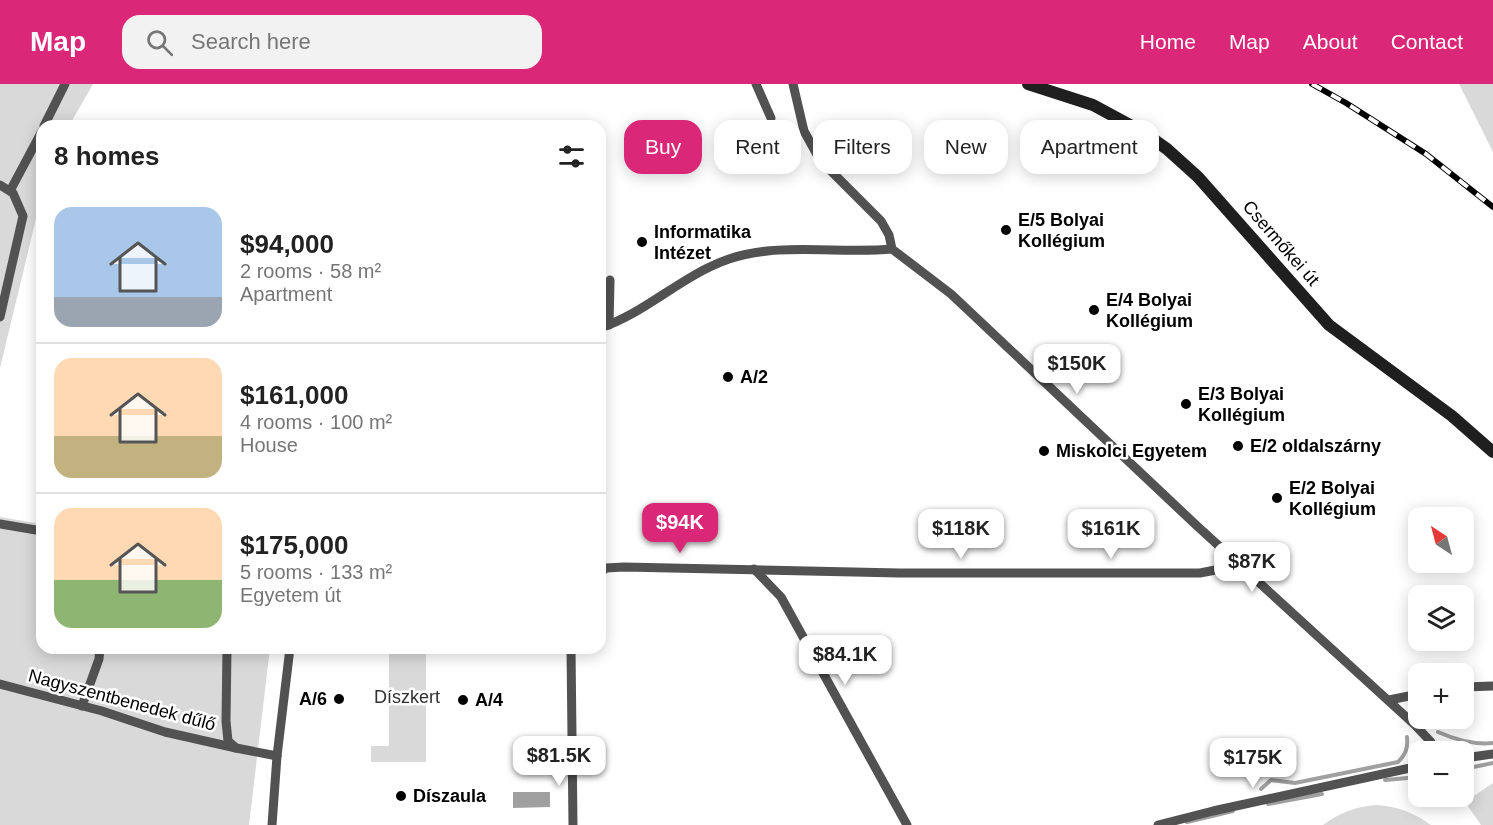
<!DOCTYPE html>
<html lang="en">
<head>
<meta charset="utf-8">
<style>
	:root { --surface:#fff; --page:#f2f2f2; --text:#222; --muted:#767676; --line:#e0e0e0; --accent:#db2777 }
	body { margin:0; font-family:Helvetica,sans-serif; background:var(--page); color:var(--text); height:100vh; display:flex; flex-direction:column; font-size:22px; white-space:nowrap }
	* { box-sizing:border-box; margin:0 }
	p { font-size:20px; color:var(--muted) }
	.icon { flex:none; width:33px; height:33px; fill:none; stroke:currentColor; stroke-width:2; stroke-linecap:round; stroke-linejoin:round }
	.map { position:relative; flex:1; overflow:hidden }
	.side { position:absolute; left:36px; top:36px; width:570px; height:534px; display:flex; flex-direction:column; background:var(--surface); border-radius:18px; box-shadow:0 3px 15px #0003 }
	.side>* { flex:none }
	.hud { position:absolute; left:624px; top:36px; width:570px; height:54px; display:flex; gap:12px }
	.needle { width:39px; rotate:324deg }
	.fabs { position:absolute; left:1408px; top:423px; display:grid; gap:12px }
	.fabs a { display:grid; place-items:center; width:66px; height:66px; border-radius:12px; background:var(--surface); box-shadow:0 3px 15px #0003; font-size:30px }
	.price { position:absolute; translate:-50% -51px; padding:0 14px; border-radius:12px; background:#fff; color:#222; font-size:20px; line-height:39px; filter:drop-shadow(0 2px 3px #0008) }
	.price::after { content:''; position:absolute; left:50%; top:36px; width:18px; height:14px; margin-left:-9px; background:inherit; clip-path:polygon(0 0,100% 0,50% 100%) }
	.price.selected { background:var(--accent); color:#fff }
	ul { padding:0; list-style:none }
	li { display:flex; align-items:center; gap:18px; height:150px; padding:0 18px }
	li+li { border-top:2px solid var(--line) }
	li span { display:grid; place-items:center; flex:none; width:168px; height:120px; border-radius:18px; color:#555 }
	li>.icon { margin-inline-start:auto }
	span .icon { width:72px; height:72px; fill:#fffc; stroke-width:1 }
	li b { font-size:26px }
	h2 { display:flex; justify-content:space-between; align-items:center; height:72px; padding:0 18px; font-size:26px }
	.pill { padding:0 21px; border-radius:18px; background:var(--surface); box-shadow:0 3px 15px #0003; font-size:21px; line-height:54px }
	.pill.selected { background:var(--accent); color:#fff }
	header { display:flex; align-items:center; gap:36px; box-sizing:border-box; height:84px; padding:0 30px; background:var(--accent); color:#fff }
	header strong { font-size:28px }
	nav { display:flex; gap:33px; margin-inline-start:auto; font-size:21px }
	.search { width:420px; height:54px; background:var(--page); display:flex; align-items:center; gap:15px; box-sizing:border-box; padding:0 21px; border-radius:18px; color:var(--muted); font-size:22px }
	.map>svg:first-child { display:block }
	.green { fill:#d9d9d9 }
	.water { fill:#a0a0a0 }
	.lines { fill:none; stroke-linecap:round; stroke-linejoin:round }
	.stream { stroke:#a0a0a0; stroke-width:4 }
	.minor { stroke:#525252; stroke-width:9 }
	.secondary { stroke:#1f1f1f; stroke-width:12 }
	.rail-casing { stroke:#000; stroke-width:6 }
	.rail { stroke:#fff; stroke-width:4; stroke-dasharray:11; stroke-linecap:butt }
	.poi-dot { fill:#000; stroke:#fff; stroke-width:2 }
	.labels { text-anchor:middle; stroke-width:5; stroke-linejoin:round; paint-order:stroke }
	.poi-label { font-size:18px; font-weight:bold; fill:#000; stroke:#fff; text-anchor:start }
	.street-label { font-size:18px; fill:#000; stroke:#fff }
	.park-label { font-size:18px; fill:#303030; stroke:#fff }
</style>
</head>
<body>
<header>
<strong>Map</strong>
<div class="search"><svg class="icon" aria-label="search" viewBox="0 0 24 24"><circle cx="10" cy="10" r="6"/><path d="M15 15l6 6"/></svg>Search here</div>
<nav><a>Home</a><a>Map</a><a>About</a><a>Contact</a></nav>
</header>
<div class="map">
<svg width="1493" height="741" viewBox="0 0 1493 741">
	<rect width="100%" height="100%" fill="#fff"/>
	<g class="green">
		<polygon points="0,0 93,0 69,42 42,42 42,110 0,284"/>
		<polygon points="1459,0 1493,0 1493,68"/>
		<polygon points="0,433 42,440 42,564 270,564 249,741 0,741"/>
		<polygon points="389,564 426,564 426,678 371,678 371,662 389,662"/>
		<polygon points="1493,699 1493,741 1481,741 1465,718"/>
		<path d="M1375 721C1396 722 1413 728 1431 741H1323C1339 729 1355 723 1375 721Z"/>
	</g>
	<polygon class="water" points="513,708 550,708 550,723 513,724"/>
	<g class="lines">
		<g class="stream">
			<path d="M1438 648C1456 656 1473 661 1493 659"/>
			<polyline points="1464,685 1493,679"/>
			<polyline points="1385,696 1419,693"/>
			<path d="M1261 705 1271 696 1295 699 1398 678C1406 670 1408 664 1407 653"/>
			<polyline points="1268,720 1322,710"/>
			<polyline points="1187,738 1233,727"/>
		</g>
		<g class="minor">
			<polyline points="756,0 771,34"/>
			<polyline points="793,0 804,47 820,76 881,137 889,151 892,165 951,210 1196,441 1415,641 1431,658 1432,668"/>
			<polyline points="44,42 65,0"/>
			<polyline points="0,101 13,109 23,132 0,233"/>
			<polyline points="10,107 42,47"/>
			<polyline points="609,241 610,196"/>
			<path d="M600 244C646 229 682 191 729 175 777 158 840 170 892 165"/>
			<polyline points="0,440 42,447"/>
			<polyline points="754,485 781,513 907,741"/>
			<polyline points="600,489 606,484 624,483 899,489 1200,489 1241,481"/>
			<polyline points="227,564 226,637 228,657 236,664 277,672"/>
			<polyline points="571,564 573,741"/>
			<polyline points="0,600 102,627 165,648 236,664"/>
			<polyline points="1464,603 1493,602"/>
			<polyline points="1389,616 1419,610"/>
			<polyline points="82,622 99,575 100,564"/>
			<polyline points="1464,674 1493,670"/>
			<polyline points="272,741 277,672 290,564"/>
			<polyline points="1158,741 1213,727 1419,682"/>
		</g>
		<polyline class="secondary" points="1028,0 1093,21 1143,48 1167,65 1198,93 1329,241 1452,332 1493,368"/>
		<g class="rail-casing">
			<polyline id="rail" points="1312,0 1346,19 1426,70 1493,123"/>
		</g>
		<use href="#rail" class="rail"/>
	</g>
	<g class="poi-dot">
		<circle cx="1006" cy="146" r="6"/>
		<circle cx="642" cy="158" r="6"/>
		<circle cx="1094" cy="226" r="6"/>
		<circle cx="728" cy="293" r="6"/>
		<circle cx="1186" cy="320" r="6"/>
		<circle cx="1238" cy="362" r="6"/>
		<circle cx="1044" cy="367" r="6"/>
		<circle cx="1277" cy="414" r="6"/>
		<circle cx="339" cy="615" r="6"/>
		<circle cx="463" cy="616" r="6"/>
		<circle cx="401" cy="712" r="6"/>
	</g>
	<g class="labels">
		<g class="poi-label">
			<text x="1018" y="142">E/5 Bolyai<tspan x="1018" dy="21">Kollégium</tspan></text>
			<text x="654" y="154">Informatika<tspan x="654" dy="21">Intézet</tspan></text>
			<text x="1106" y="222">E/4 Bolyai<tspan x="1106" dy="21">Kollégium</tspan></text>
			<text x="740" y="299">A/2</text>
			<text x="1198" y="316">E/3 Bolyai<tspan x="1198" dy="21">Kollégium</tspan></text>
			<text x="1250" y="368">E/2 oldalszárny</text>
			<text x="1056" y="373">Miskolci Egyetem</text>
			<text x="1289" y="410">E/2 Bolyai<tspan x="1289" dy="21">Kollégium</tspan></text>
			<text x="327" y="621" text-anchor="end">A/6</text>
			<text x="475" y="622">A/4</text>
			<text x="413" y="718">Díszaula</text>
		</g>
		<g class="street-label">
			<text transform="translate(1281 159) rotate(49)" y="6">Csermőkei út</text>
			<text transform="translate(122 616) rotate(15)" y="6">Nagyszentbenedek dűlő</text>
		</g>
		<g class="park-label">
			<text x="407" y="619">Díszkert</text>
		</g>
	</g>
</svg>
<div class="fabs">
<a><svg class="needle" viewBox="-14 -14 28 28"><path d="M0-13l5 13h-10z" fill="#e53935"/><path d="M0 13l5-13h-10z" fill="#767676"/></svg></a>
<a><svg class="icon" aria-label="layers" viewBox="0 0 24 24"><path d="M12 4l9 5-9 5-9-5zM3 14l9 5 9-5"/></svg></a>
<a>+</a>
<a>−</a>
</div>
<b class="price" style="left:1077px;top:311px">$150K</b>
<b class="price selected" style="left:680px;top:470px">$94K</b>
<b class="price" style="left:961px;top:476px">$118K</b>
<b class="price" style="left:1111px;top:476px">$161K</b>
<b class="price" style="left:1252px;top:509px">$87K</b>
<b class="price" style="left:845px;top:602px">$84.1K</b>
<b class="price" style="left:559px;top:703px">$81.5K</b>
<b class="price" style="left:1253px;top:705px">$175K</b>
<div class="hud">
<a class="pill selected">Buy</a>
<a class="pill">Rent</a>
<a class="pill">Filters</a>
<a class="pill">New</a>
<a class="pill">Apartment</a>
</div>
<section class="side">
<h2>8 homes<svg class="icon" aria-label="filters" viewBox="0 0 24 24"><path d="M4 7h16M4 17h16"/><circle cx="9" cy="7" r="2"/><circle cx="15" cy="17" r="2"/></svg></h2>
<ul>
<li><span style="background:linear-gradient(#a9c7e8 75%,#9aa5b1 0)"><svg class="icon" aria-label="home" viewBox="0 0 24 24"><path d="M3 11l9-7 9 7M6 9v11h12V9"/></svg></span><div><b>$94,000</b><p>2 rooms · 58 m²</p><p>Apartment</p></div></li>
<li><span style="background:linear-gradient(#ffd9b3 65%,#c2b280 0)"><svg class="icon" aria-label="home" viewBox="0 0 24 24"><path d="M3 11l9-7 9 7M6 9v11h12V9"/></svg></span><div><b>$161,000</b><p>4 rooms · 100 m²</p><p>House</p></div></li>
<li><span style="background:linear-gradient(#ffd9b3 60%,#8fb573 0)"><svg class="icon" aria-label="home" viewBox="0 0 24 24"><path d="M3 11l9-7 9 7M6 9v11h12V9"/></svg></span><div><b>$175,000</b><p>5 rooms · 133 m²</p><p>Egyetem út</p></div></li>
</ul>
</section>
</div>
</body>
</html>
